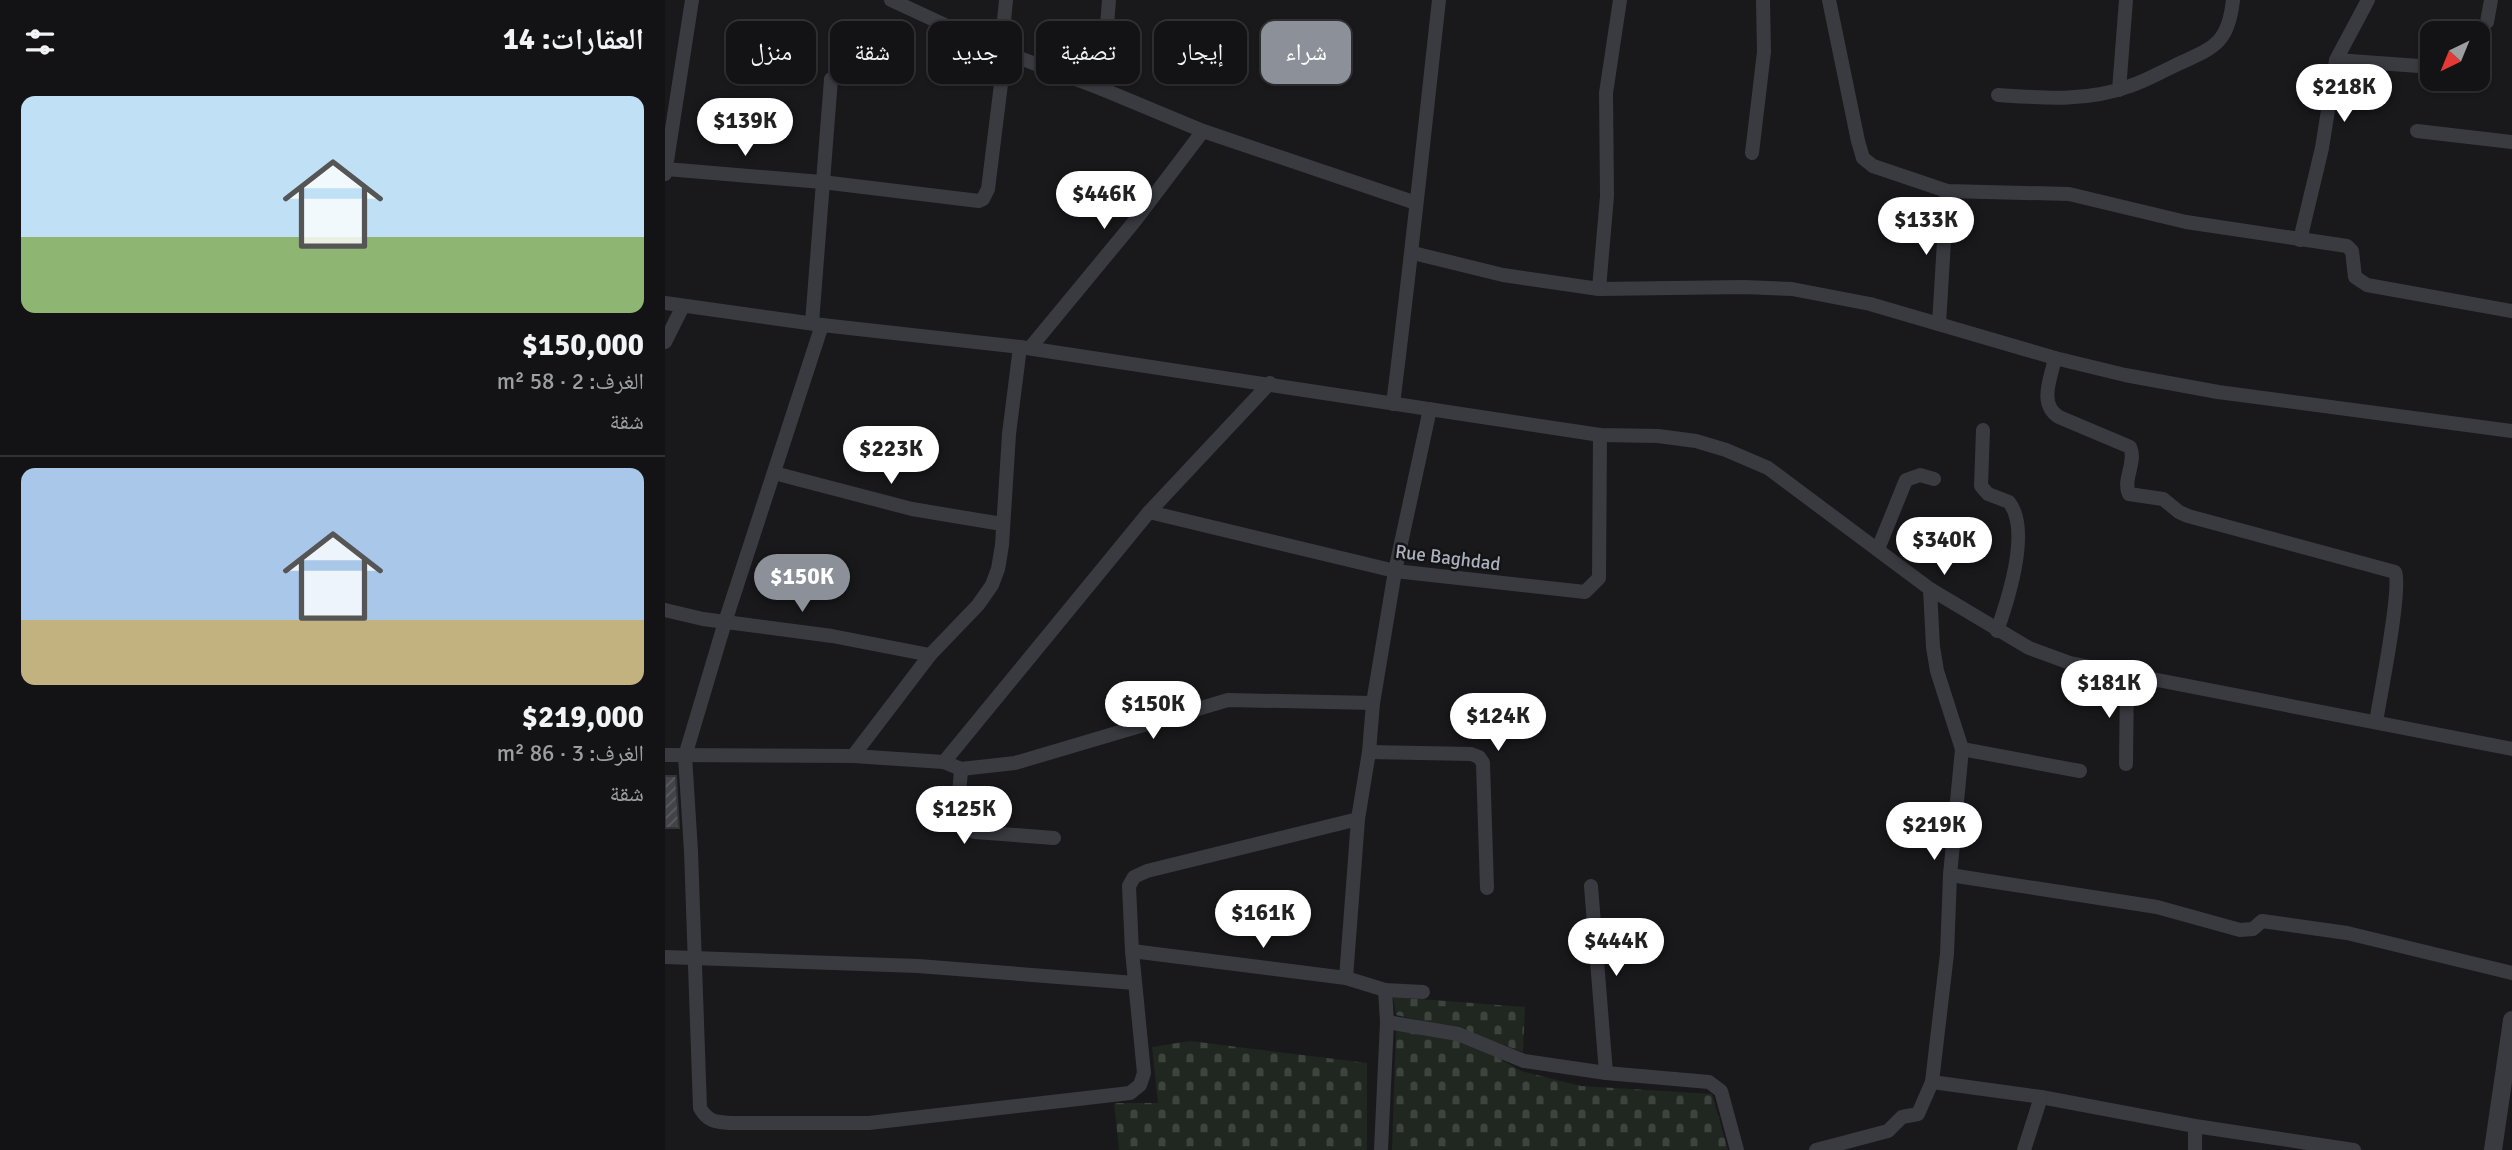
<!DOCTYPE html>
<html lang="ar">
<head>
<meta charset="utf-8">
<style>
	:root { --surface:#131315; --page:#1c1c1e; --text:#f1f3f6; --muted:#9d9ea0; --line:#323234; --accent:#8c9099 }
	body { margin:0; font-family:Signika,"Noto Naskh Arabic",sans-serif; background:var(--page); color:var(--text); direction:rtl; height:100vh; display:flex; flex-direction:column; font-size:26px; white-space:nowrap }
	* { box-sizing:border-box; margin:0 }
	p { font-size:23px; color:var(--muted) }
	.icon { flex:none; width:38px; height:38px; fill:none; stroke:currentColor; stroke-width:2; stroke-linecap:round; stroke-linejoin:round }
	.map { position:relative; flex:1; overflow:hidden; direction:ltr }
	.panel { display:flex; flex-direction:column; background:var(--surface); width:665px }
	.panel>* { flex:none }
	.banner { position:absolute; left:21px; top:21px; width:665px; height:63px; direction:rtl; display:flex; gap:14px }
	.needle { width:46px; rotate:223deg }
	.fabs { position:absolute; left:1755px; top:21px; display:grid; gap:14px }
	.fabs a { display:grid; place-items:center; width:70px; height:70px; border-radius:14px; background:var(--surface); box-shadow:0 2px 5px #0004,0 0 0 2px var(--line); font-size:35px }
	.price { position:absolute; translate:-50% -60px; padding:0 16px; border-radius:24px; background:#fff; color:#222; font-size:23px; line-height:46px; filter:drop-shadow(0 2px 4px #0008) }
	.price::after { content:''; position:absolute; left:50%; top:42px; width:21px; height:16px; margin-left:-10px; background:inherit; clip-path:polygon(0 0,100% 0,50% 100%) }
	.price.on { background:var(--accent); color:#fff }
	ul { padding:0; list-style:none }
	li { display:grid; align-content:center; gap:14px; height:371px; padding:0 21px }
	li+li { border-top:2px solid var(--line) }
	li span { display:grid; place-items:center; height:217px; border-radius:14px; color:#555 }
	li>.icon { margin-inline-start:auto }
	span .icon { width:126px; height:126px; fill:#fffc; stroke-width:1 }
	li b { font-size:30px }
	h2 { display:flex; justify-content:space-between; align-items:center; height:84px; padding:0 21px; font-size:30px }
	.chip { padding:0 24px; border-radius:14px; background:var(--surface); box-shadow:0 2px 5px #0004,0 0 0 2px var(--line); font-size:24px; line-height:63px }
	.chip.on { background:var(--accent); color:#fff }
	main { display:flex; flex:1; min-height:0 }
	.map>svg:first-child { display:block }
	.cemetery { fill:url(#cemetery-stones) }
	.building { fill:url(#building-hatch); stroke:#333338; stroke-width:2 }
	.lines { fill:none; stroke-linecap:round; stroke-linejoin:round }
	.minor { stroke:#3a3b41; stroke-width:14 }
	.tertiary { stroke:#3a3b41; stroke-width:18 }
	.labels { text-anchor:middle; stroke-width:5; stroke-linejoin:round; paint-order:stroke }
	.street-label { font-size:19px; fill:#abb1bc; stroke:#141417 }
</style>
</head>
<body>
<main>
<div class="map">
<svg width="1847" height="1150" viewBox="0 0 1847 1150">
	<defs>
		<pattern id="cemetery-stones" width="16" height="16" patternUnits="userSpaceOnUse" patternTransform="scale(1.75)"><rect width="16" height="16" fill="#1f2720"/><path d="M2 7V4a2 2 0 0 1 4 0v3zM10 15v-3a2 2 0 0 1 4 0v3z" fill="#3d443e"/></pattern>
		<pattern id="building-hatch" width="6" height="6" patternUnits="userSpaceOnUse" patternTransform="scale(1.75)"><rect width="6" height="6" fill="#434449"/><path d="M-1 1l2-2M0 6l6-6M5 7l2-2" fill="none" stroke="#5b5d61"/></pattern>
	</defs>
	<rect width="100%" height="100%" fill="#19191c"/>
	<g class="cemetery">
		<polygon points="728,997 860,1007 858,1052 799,1030 731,1015"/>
		<polygon points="731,1030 806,1042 856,1071 916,1086 1047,1094 1063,1150 727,1150"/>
		<polygon points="525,1041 702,1063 702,1150 454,1150 449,1103 493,1103 487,1047"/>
	</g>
	<polygon class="building" points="0,776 11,776 14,828 0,828"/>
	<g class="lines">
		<g class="minor">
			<polyline points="226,0 336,51 437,89 538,131 751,203"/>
			<polyline points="1164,0 1193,141 1198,158 1208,166 1282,191 1404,194 1521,222 1682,246 1687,251 1690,277 1702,285 1847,311"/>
			<polyline points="1822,22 1826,0"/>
			<polyline points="336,51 341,0"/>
			<polyline points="1671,60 1768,67"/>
			<polyline points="437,89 444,0"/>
			<polyline points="1454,90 1461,0"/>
			<path d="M1333 95C1378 98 1422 102 1465 86 1480 81 1494 73 1509 66 1547 48 1563 46 1568 0"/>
			<polyline points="1752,131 1847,142"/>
			<polyline points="1087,153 1099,52 1098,0"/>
			<polyline points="1,169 157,182 314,201 318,199 323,189 340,52"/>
			<polyline points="0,174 27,0"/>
			<polyline points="1635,240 1657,148 1671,60 1703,0"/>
			<polyline points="748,253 838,275 934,289 1079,287 1127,289 1205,304 1390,358 1460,375 1553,392 1847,431"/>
			<polyline points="934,289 942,196 941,93 955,0"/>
			<polyline points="0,303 157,325 355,347 935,435 993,436 1031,441 1061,450 1103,468 1265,589 1364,648 1405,663 1847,749"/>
			<polyline points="147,323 166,79"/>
			<polyline points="1274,324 1282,191"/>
			<path d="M157 325 60 622 20 756 26 851 35 1108C43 1122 51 1122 67 1123H204L465 1093 475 1085 479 1073 467 951 464 886 469 877 482 871 693 819"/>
			<polyline points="0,342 18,306"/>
			<polyline points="365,348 469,222 538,131"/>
			<path d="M1390 358C1386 378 1373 404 1394 417L1465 447C1472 462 1457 480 1464 494L1498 499 1514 512 1523 516 1730 572C1737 588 1715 697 1711 722"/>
			<path d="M728 404C745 270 759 135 774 0"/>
			<path d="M1318 430 1316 486 1323 494 1344 502C1366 530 1343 600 1332 631"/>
			<polyline points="109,473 247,509 337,524"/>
			<polyline points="484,512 730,571 920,592 934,578 935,435"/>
			<polyline points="1213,549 1241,480 1255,475 1269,479"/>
			<polyline points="0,610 38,619 167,636 265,655"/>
			<polyline points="1297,749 1415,771"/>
			<polyline points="704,752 806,754 814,757 818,763 822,888"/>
			<polyline points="0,755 188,756 279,762 296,769 350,763 563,700 708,703"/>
			<polyline points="188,756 265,655 313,605 327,585 333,569 337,545 344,434 355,347"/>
			<polyline points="279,762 484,512 605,383"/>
			<polyline points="1461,764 1462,676"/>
			<path d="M296 769C296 781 290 813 295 822 298 828 305 830 310 832L389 838"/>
			<polyline points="1285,875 1492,907 1575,930 1588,929 1597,921 1682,933 1847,973"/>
			<polyline points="926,886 941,1073"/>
			<polyline points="467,951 681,978 720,990 758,992"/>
			<polyline points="0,957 253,966 470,983"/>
			<polyline points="681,978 693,819 704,752 708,703 730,571 765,409"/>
			<polyline points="722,1022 793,1034 859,1061 941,1073 1044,1082 1056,1091 1072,1150"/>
			<polyline points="1267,1082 1376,1097 1530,1126 1689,1150"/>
			<polyline points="716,1150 722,1022 720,990"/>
			<polyline points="1151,1150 1223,1131 1237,1117 1253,1114 1267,1082 1282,954 1285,875 1297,749 1272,671 1268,647 1265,589"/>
			<polyline points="1359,1150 1376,1097"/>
			<polyline points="1530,1150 1530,1126"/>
		</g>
		<polyline class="tertiary" points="1828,1150 1847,1020"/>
	</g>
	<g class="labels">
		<g class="street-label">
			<text transform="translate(783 557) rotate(7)" y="7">Rue Baghdad</text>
		</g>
	</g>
</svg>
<div class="fabs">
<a><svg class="needle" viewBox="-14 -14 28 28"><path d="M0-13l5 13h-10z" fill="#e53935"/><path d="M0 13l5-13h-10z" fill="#9d9ea0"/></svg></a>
</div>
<b class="price" style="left:1679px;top:124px">$218K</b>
<b class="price" style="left:80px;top:158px">$139K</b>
<b class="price" style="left:439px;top:231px">$446K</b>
<b class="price" style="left:1261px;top:257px">$133K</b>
<b class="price" style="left:226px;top:486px">$223K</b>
<b class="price" style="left:1279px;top:577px">$340K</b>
<b class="price on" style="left:137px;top:614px">$150K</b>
<b class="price" style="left:1444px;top:720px">$181K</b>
<b class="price" style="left:488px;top:741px">$150K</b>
<b class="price" style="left:833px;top:753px">$124K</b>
<b class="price" style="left:299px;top:846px">$125K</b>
<b class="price" style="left:1269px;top:862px">$219K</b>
<b class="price" style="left:598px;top:950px">$161K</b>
<b class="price" style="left:951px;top:978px">$444K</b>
<div class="banner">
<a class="chip on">شراء</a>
<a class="chip">إيجار</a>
<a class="chip">تصفية</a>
<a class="chip">جديد</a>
<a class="chip">شقة</a>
<a class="chip">منزل</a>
</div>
</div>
<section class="panel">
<h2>العقارات: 14<svg class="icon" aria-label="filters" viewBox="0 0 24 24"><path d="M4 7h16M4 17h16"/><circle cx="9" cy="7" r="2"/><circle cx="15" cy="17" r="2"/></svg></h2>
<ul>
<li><span style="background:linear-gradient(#bfe0f5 65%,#8fb573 0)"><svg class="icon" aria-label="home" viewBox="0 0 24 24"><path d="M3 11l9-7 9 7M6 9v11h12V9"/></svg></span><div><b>$150,000</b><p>الغرف: 2 · 58 m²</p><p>شقة</p></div></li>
<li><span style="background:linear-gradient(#a9c7e8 70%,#c2b280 0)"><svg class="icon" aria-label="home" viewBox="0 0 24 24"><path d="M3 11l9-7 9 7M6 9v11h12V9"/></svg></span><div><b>$219,000</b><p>الغرف: 3 · 86 m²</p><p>شقة</p></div></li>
</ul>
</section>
</main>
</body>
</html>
